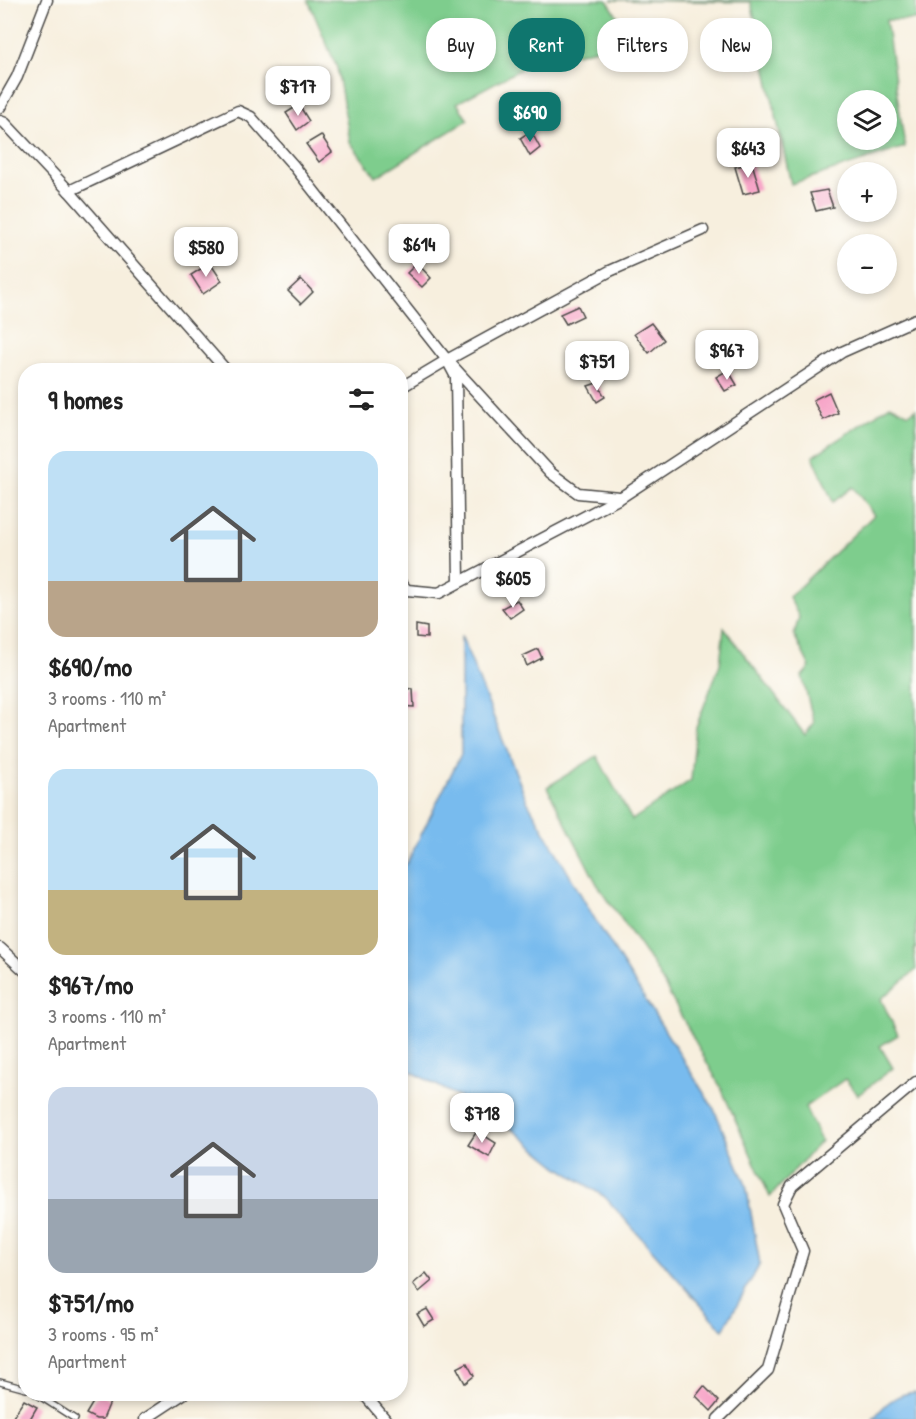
<!DOCTYPE html>
<html lang="en">
<head>
<meta charset="utf-8">
<style>
	:root { --surface:#fff; --page:#f2f2f2; --text:#222; --muted:#767676; --accent:#0f766e }
	body { margin:0; font-family:"Patrick Hand",sans-serif; background:var(--page); color:var(--text); height:100vh; display:flex; flex-direction:column; font-size:22px; white-space:nowrap }
	* { box-sizing:border-box; margin:0 }
	p { font-size:20px; color:var(--muted) }
	.icon { flex:none; width:33px; height:33px; fill:none; stroke:currentColor; stroke-width:2; stroke-linecap:round; stroke-linejoin:round }
	.map { position:relative; flex:1; overflow:hidden }
	.side { position:absolute; left:18px; top:363px; width:390px; height:1038px; display:flex; flex-direction:column; background:var(--surface); border-radius:24px; box-shadow:0 3px 9px #0003 }
	.side>* { flex:none }
	.top-card { position:absolute; left:426px; top:18px; width:399px; height:54px; display:flex; gap:12px }
	.fabs { position:absolute; left:837px; top:90px; display:grid; gap:12px }
	.fabs a { display:grid; place-items:center; width:60px; height:60px; border-radius:50%; background:var(--surface); box-shadow:0 3px 9px #0003; font-size:30px }
	.price { position:absolute; translate:-50% -51px; padding:0 14px; border-radius:12px; background:#fff; color:#222; font-size:20px; line-height:39px; filter:drop-shadow(0 2px 3px #0008) }
	.price::after { content:''; position:absolute; left:50%; top:36px; width:18px; height:14px; margin-left:-9px; background:inherit; clip-path:polygon(0 0,100% 0,50% 100%) }
	.price.active { background:var(--accent); color:#fff }
	ul { padding:0; list-style:none }
	li { display:grid; align-content:center; gap:12px; height:318px; padding:0 30px }
	li span { display:grid; place-items:center; height:186px; border-radius:18px; color:#555 }
	li>.icon { margin-inline-start:auto }
	span .icon { width:108px; height:108px; fill:#fffc; stroke-width:1 }
	li b { font-size:26px }
	h2 { display:flex; justify-content:space-between; align-items:center; height:72px; padding:0 30px; font-size:26px }
	.chip { padding:0 21px; border-radius:24px; background:var(--surface); box-shadow:0 3px 9px #0003; font-size:21px; line-height:54px }
	.chip.active { background:var(--accent); color:#fff }
	.map>svg:first-child { display:block }
	.green { fill:#7ecd8d; stroke:#547c5c; stroke-width:1.5; fill-rule:evenodd }
	.water { fill:#78bbee; stroke:#52738c; stroke-width:1.5 }
	.building { fill:#f7a5c8 }
	.lines { fill:none; stroke-linecap:round; stroke-linejoin:round }
	.service-casing { stroke:#4a4846; stroke-width:8 }
	.minor-casing { stroke:#4a4846; stroke-width:13 }
	.service { stroke:#fff; stroke-width:5 }
	.minor { stroke:#fff; stroke-width:10 }
</style>
</head>
<body>
<div class="map">
<svg width="916" height="1419" viewBox="0 0 916 1419">
	<rect width="100%" height="100%" fill="#fdfcf7"/>
	<filter id="ink" filterUnits="userSpaceOnUse"><feTurbulence type="fractalNoise" baseFrequency=".0167" numOctaves="2"/><feDisplacementMap in="SourceGraphic" scale="12" xChannelSelector="R" yChannelSelector="G"/><feConvolveMatrix kernelMatrix="1 2 1 2 8 2 1 2 1" color-interpolation-filters="sRGB"/></filter>
	<filter id="wash" filterUnits="userSpaceOnUse"><feTurbulence type="fractalNoise" baseFrequency=".008" numOctaves="4" result="noise"/><feDisplacementMap in="SourceGraphic" scale="24" xChannelSelector="R" yChannelSelector="G"/><feGaussianBlur stdDeviation="1.35" result="paint"/><feColorMatrix in="noise" values="0 0 0 0 0 0 0 0 0 0 0 0 0 0 0 0 0 1.4 0 .05"/><feComposite in="paint" operator="in"/></filter>
	<g filter="url(#wash)">
		<rect width="100%" height="100%" fill="#f7efde"/>
		<g class="green">
			<polygon points="308,0 607,0 633,40 576,54 566,45 457,103 468,120 376,177 350,142 337,68"/>
			<path d="M611 0H916V20H886L905 147 791 184 751 2ZM886 100V140H848V100Z"/>
			<polygon points="890,405 909,414 916,409 916,948 914,950 916,970 881,999 898,1035 880,1046 893,1068 858,1095 845,1079 805,1107 821,1141 770,1197 721,1088 652,963 597,884 547,787 597,756 632,820 691,780 696,727 720,664 724,628 805,735 814,723 802,676 810,667 794,635 799,617 789,597 874,515 853,487 833,502 813,456"/>
		</g>
		<g class="water">
			<polygon points="461,635 527,801 596,921 714,1109 746,1185 760,1264 723,1330 605,1197 558,1167 498,1118 401,1066 401,868 407,863 461,754"/>
			<path d="M916 1392V1419H873C886 1403 895 1394 916 1392Z"/>
		</g>
		<g id="blocks">
			<g class="building">
				<polygon points="299,105 309,121 297,130 286,113"/>
				<polygon points="531,131 540,148 530,156 520,138"/>
				<polygon points="321,135 332,152 319,162 306,144"/>
				<polygon points="752,163 760,190 743,194 735,167"/>
				<polygon points="827,190 833,207 816,211 810,193"/>
				<polygon points="210,263 222,281 203,294 191,275"/>
				<polygon points="417,263 431,278 422,287 407,273"/>
				<polygon points="301,279 313,292 301,304 288,291"/>
				<polygon points="578,306 583,316 566,324 560,314"/>
				<polygon points="651,323 664,340 649,353 634,334"/>
				<polygon points="728,370 737,385 725,391 716,377"/>
				<polygon points="597,383 605,397 597,402 588,386"/>
				<polygon points="829,392 838,413 823,420 813,400"/>
				<polygon points="517,600 523,609 510,618 502,608"/>
				<polygon points="416,625 427,627 427,638 416,637"/>
				<polygon points="538,649 542,658 527,666 523,656"/>
				<polygon points="400,688 413,689 414,707 400,706"/>
				<polygon points="477,1131 496,1143 489,1157 468,1145"/>
				<polygon points="426,1273 432,1281 419,1292 413,1284"/>
				<polygon points="427,1309 434,1320 424,1326 417,1314"/>
				<polygon points="467,1363 474,1376 465,1383 457,1368"/>
				<polygon points="704,1386 719,1401 711,1411 696,1396"/>
				<polygon points="98,1394 111,1400 103,1419 96,1419 86,1414"/>
				<polygon points="24,1400 37,1407 30,1419 17,1419 13,1417"/>
			</g>
		</g>
	</g>
	<g filter="url(#ink)">
		<use href="#blocks" fill-opacity="0" stroke="#4a4846" stroke-width="1.5"/>
		<g class="lines">
			<g class="service-casing">
				<g id="service">
					<polyline points="0,1382 26,1389"/>
					<polyline points="36,1394 75,1419"/>
				</g>
			</g>
			<g class="minor-casing">
				<g id="minor">
					<polyline points="0,107 17,77 47,0"/>
					<polyline points="0,121 5,123 69,191 226,370"/>
					<polyline points="69,191 238,111 251,117 294,166 447,360 456,377 459,582"/>
					<polyline points="447,360 610,271 703,230"/>
					<polyline points="400,388 447,360 551,473 578,493 619,497"/>
					<polyline points="400,582 407,590 439,593 620,498 842,352 916,319"/>
					<polyline points="0,948 26,972"/>
					<polyline points="364,1394 385,1419"/>
					<polyline points="145,1419 183,1394"/>
					<polyline points="718,1419 768,1370 803,1251 783,1204 792,1186 916,1082"/>
				</g>
			</g>
			<use href="#service" class="service"/>
			<use href="#minor" class="minor"/>
		</g>
	</g>
</svg>
<div class="fabs">
<a><svg class="icon" aria-label="layers" viewBox="0 0 24 24"><path d="M12 4l9 5-9 5-9-5zM3 14l9 5 9-5"/></svg></a>
<a>+</a>
<a>−</a>
</div>
<b class="price" style="left:298px;top:117px">$717</b>
<b class="price active" style="left:530px;top:143px">$690</b>
<b class="price" style="left:748px;top:179px">$643</b>
<b class="price" style="left:419px;top:275px">$614</b>
<b class="price" style="left:206px;top:278px">$580</b>
<b class="price" style="left:727px;top:381px">$967</b>
<b class="price" style="left:597px;top:392px">$751</b>
<b class="price" style="left:513px;top:609px">$605</b>
<b class="price" style="left:482px;top:1144px">$718</b>
<div class="top-card">
<a class="chip">Buy</a>
<a class="chip active">Rent</a>
<a class="chip">Filters</a>
<a class="chip">New</a>
</div>
<section class="side">
<h2>9 homes<svg class="icon" aria-label="filters" viewBox="0 0 24 24"><path d="M4 7h16M4 17h16"/><circle cx="9" cy="7" r="2"/><circle cx="15" cy="17" r="2"/></svg></h2>
<ul>
<li><span style="background:linear-gradient(#bfe0f5 70%,#b9a48a 0)"><svg class="icon" aria-label="home" viewBox="0 0 24 24"><path d="M3 11l9-7 9 7M6 9v11h12V9"/></svg></span><div><b>$690/mo</b><p>3 rooms · 110 m²</p><p>Apartment</p></div></li>
<li><span style="background:linear-gradient(#bfe0f5 65%,#c2b280 0)"><svg class="icon" aria-label="home" viewBox="0 0 24 24"><path d="M3 11l9-7 9 7M6 9v11h12V9"/></svg></span><div><b>$967/mo</b><p>3 rooms · 110 m²</p><p>Apartment</p></div></li>
<li><span style="background:linear-gradient(#c9d6e8 60%,#9aa5b1 0)"><svg class="icon" aria-label="home" viewBox="0 0 24 24"><path d="M3 11l9-7 9 7M6 9v11h12V9"/></svg></span><div><b>$751/mo</b><p>3 rooms · 95 m²</p><p>Apartment</p></div></li>
</ul>
</section>
</div>
</body>
</html>
